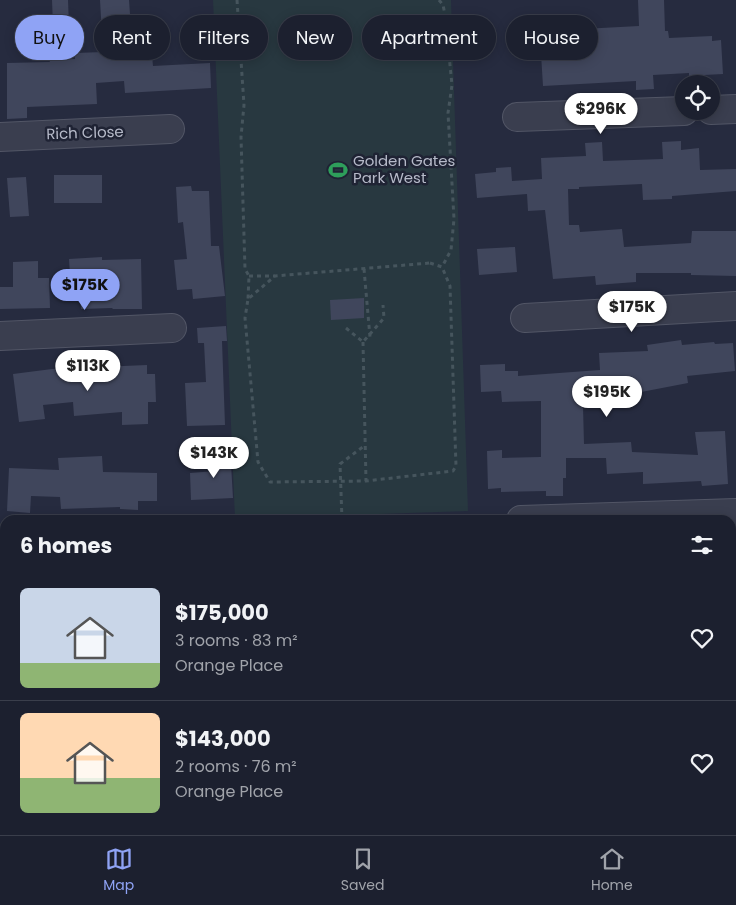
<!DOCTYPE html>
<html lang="en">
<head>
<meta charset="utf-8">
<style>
	:root { --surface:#1c202f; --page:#252837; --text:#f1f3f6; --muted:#a0a3aa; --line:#3a3e4b; --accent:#8fa3f5 }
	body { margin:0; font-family:Poppins,sans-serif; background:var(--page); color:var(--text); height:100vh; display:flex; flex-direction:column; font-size:19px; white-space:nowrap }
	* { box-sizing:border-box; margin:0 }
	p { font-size:16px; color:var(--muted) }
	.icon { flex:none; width:28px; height:28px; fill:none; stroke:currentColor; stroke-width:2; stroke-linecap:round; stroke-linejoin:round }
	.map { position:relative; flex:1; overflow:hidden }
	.sheet { position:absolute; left:0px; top:515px; width:736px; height:320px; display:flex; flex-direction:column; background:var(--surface); border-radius:15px 15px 0 0; box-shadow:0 2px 12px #0003,0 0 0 1px var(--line) }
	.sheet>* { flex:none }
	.guide { position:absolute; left:15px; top:15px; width:706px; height:45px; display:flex; gap:10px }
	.tools { position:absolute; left:675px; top:75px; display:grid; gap:10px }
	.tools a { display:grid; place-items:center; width:45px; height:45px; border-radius:50%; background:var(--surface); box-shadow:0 2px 12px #0003,0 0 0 1px var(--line); font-size:25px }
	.price { position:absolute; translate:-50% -42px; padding:0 11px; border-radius:18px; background:#fff; color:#222; font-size:16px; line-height:32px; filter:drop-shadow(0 1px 2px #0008) }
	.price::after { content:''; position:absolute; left:50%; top:30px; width:15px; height:11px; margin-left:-8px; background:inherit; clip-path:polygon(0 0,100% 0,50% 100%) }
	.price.active { background:var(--accent); color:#111 }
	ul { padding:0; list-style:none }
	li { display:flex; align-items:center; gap:15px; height:125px; padding:0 20px }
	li+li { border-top:1px solid var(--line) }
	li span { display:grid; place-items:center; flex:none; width:140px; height:100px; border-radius:8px; color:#555 }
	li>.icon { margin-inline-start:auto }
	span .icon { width:60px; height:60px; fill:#fffc; stroke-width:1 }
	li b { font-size:21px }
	h2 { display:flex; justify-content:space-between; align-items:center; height:60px; padding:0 20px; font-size:21px }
	.chip { padding:0 18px; border-radius:22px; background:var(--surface); box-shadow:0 2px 12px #0003,0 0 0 1px var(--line); font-size:18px; line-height:45px }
	.chip.active { background:var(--accent); color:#111 }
	.dock { display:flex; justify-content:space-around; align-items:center; height:70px; border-top:1px solid var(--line); background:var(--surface); font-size:14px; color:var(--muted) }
	.dock a { display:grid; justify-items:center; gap:2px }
	.dock .active { color:var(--accent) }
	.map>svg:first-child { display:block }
	.green { fill:#283840 }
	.building { fill:#40465c }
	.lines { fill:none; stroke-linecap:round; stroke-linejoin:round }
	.minor-casing { stroke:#525666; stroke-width:30 }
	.path { stroke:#46555d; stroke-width:3; stroke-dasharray:4 4; stroke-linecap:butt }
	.minor { stroke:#3a3e4f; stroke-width:28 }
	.labels { text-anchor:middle; stroke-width:5; stroke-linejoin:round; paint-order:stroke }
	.street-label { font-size:15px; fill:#b6bac9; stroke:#1f2334 }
	.poi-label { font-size:15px; fill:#b6bac9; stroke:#1f2334; text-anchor:start }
</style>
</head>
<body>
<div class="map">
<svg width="736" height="835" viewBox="0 0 736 835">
	<rect width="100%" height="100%" fill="#262b3f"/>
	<polygon class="green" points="213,0 451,0 468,511 235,519"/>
	<g class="building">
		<polygon points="52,0 68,0 69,26 53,26"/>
		<polygon points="100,0 129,0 133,57 152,55 153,66 210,63 211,88 125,93 124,81 96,83 97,104 27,107 27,118 7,119 7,63 50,62 49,60 75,59 75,53 103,52"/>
		<polygon points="638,0 664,0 665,31 668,31 669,38 712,36 712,41 721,40 723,74 704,75 705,82 689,82 689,73 653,75 654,89 636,90 636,81 543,86 541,54 527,55 526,32 639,26"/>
		<polygon points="681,141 681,150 699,148 700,170 736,169 736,191 672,196 672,199 643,200 642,184 579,187 579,189 568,189 569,225 579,225 580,232 622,229 624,247 691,243 692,231 736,231 736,276 691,275 691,273 636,273 636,282 596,285 595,276 553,279 545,210 528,211 527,194 477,198 475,174 496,172 496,168 511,167 512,181 542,179 541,158 586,156 585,143 602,142 603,161 663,159 662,142"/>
		<rect x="54" y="175" width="48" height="28"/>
		<polygon points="26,177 29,216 10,217 7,178"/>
		<polygon points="191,186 192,191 209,191 211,246 219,246 225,296 193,299 192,289 177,290 174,260 187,259 183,222 178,223 176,187"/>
		<polygon points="515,247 517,272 479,275 477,249"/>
		<polygon points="102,257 102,260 141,259 142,309 113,309 112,308 81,309 79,275 70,276 69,259"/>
		<polygon points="38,261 38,278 49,278 50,308 0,309 0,287 13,287 13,262"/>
		<polygon points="364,298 364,318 331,320 330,300"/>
		<polygon points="226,326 227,341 222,341 225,425 187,426 185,383 206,382 204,343 198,343 197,328"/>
		<polygon points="681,340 682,345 714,342 715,344 733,343 735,371 687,376 688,383 636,393 592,394 592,405 583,406 584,444 631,442 632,452 698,455 695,432 725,431 728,484 702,486 701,481 643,484 643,472 607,474 606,458 566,458 566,478 563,478 563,496 546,496 546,491 501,492 501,488 488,489 487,451 502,450 502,458 541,457 541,401 502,402 501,391 481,392 480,365 505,364 505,371 518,371 518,376 600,370 599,353 648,351 647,345"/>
		<polygon points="147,365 147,374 155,374 156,402 148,402 148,424 122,425 122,412 74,416 73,402 43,405 45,419 19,422 13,374 52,369"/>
		<polygon points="230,447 233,498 191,500 190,473 215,471 214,448"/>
		<polygon points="102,456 103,472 157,473 157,501 138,501 138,510 120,509 120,507 61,509 60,497 31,496 30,513 7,511 9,468 59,470 58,458"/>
	</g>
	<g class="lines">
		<g class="minor-casing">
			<g id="minor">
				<polyline points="711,110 736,109"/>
				<polyline points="517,117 684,111"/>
				<polyline points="0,137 170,129"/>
				<polyline points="525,318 736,306"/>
				<polyline points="0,336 172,328"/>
				<polyline points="521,520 736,513"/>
				<polyline points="0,545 5,544"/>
				<polyline points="1,718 5,788"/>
				<polyline points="8,830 8,835"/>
			</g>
		</g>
		<g class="path">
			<polyline points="237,0 244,105 241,137 245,269 249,276 248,299"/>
			<polyline points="439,0 443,5 447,24 447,35 452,85 448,113 454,219 451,250 442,267"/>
			<polygon points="430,263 442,267 450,286 456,466 453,471 366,481 270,482 258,462 245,318 248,299 275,276"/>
			<polyline points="364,269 370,337"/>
			<polyline points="249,276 275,276"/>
			<polyline points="346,328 363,342 384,318 383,305"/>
			<polyline points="363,342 366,481"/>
			<polyline points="342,520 340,464 364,446"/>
		</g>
		<use href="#minor" class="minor"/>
	</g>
	<defs>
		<g id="stadium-bare" transform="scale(1.5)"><path d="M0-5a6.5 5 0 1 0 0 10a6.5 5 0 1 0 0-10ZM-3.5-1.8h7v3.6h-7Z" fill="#2e9e5b" stroke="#1f2334" stroke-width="2.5" paint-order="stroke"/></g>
	</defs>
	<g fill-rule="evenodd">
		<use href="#stadium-bare" x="338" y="170"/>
	</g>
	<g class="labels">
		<g class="street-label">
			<text transform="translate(85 133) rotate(-2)" y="5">Rich Close</text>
		</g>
		<g class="poi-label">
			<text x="353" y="166">Golden Gates<tspan x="353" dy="17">Park West</tspan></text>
		</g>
	</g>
</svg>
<div class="tools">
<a><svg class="icon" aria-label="locate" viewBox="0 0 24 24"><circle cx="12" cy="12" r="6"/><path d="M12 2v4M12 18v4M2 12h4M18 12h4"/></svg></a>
</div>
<b class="price" style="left:601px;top:135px">$296K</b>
<b class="price active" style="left:85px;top:311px">$175K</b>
<b class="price" style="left:632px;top:333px">$175K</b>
<b class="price" style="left:88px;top:392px">$113K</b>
<b class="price" style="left:607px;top:418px">$195K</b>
<b class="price" style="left:214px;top:479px">$143K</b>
<div class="guide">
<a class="chip active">Buy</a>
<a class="chip">Rent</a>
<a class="chip">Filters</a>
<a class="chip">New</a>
<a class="chip">Apartment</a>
<a class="chip">House</a>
</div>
<section class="sheet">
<h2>6 homes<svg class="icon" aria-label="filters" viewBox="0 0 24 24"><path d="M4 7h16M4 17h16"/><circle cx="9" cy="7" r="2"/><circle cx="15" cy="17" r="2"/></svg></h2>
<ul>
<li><span style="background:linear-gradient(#c9d6e8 75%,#8fb573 0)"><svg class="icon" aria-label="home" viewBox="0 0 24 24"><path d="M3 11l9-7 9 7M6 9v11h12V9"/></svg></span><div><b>$175,000</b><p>3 rooms · 83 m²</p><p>Orange Place</p></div><svg class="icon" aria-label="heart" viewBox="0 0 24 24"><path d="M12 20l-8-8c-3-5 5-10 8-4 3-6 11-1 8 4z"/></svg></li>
<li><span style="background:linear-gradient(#ffd9b3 65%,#8fb573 0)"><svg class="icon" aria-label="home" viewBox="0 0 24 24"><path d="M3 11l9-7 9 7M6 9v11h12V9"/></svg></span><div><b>$143,000</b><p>2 rooms · 76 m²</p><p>Orange Place</p></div><svg class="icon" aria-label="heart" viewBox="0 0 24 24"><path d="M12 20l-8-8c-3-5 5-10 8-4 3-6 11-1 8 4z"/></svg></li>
</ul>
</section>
</div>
<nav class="dock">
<a class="active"><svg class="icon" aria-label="map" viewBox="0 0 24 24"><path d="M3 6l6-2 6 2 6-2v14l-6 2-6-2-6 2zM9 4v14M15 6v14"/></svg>Map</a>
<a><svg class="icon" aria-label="saved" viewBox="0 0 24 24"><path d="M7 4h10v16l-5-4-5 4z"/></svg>Saved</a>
<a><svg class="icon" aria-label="home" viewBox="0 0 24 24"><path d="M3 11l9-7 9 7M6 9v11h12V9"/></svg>Home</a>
</nav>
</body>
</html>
